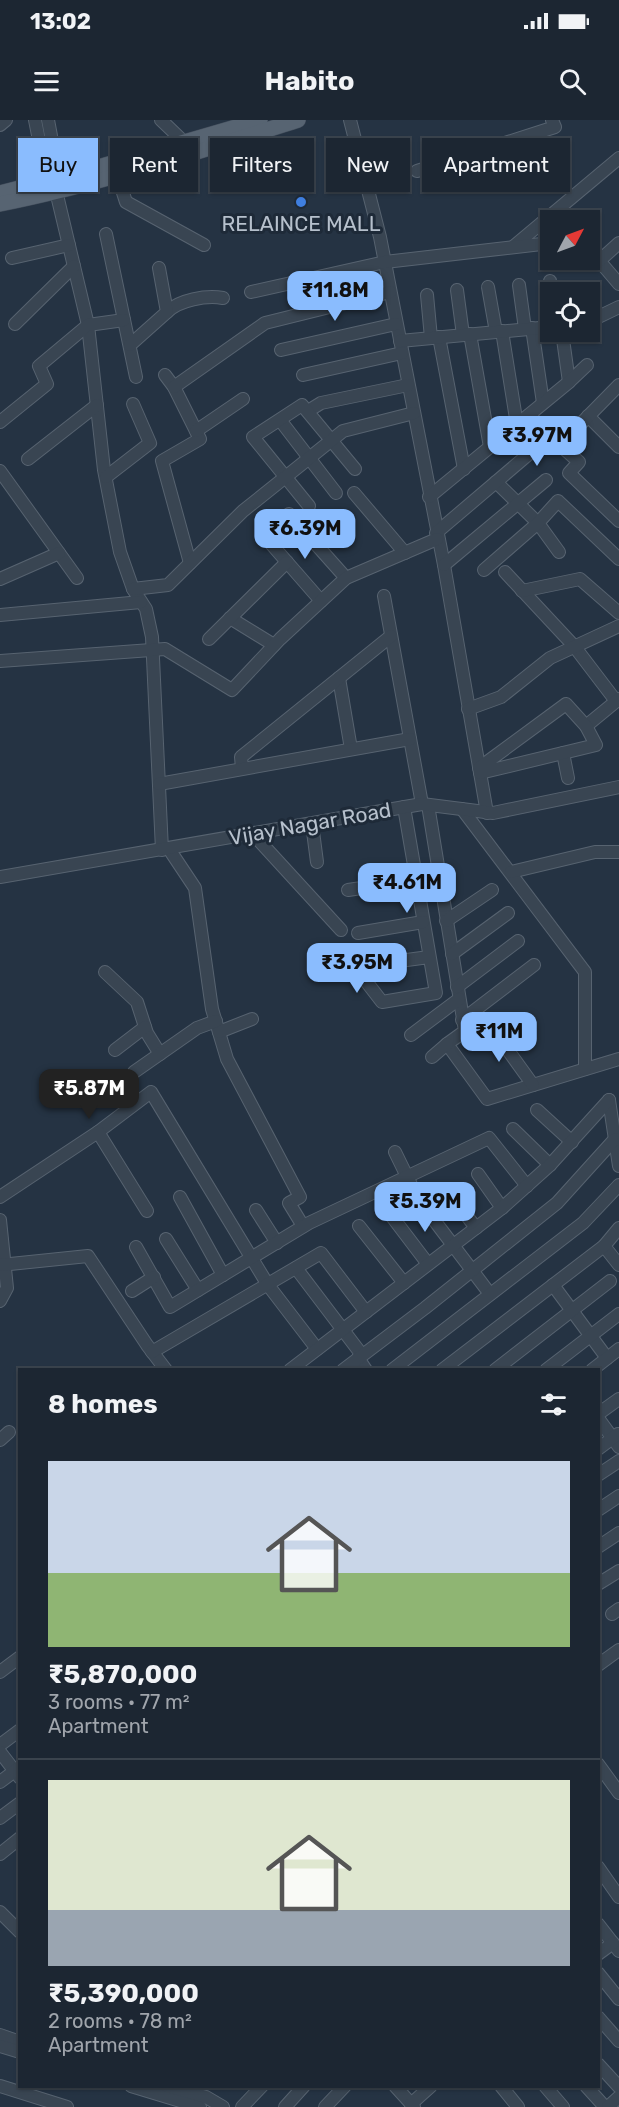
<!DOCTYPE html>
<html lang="en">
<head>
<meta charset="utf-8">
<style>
	:root { --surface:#1c2632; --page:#252e3a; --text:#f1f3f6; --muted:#a0a5ac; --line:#3a434d; --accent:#8abcfe }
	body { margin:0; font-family:Rubik,sans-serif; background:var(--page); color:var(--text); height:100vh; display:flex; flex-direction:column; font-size:22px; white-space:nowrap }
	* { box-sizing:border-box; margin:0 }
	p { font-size:20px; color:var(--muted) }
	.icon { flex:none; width:33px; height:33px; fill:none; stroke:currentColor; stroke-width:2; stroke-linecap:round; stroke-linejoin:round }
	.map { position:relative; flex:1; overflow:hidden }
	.drawer { position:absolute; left:18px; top:1248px; width:582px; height:720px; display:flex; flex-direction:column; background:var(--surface); border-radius:0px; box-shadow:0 2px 4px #0004,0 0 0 2px var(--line) }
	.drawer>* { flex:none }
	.banner { position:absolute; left:18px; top:18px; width:584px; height:54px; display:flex; gap:12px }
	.needle { width:39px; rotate:49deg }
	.fabs { position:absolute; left:540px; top:90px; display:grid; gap:12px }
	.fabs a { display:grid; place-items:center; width:60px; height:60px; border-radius:0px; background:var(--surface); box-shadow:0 2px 4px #0004,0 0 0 2px var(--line); font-size:30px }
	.price { position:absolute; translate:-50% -51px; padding:0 14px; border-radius:12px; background:var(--accent); color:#111; font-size:20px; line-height:39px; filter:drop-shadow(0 2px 3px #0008) }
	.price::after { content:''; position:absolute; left:50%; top:36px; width:18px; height:14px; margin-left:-9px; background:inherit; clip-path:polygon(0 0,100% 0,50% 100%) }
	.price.on { background:#222; color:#fff }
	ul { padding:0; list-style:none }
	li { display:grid; align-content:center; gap:12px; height:318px; padding:0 30px }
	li+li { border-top:2px solid var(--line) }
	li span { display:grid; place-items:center; height:186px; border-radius:0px; color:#555 }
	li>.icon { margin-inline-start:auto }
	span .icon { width:108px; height:108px; fill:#fffc; stroke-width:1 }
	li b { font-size:26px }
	h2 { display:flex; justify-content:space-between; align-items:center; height:72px; padding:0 30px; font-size:26px }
	.chip { padding:0 21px; border-radius:0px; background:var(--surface); box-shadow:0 2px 4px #0004,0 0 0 2px var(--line); font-size:21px; line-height:54px }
	.chip.on { background:var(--accent); color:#111 }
	.status { display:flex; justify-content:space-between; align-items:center; height:42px; padding:0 30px; background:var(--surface); direction:ltr }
	.status svg { height:16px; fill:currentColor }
	header { display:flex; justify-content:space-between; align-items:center; height:78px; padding:0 30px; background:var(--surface); font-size:27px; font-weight:700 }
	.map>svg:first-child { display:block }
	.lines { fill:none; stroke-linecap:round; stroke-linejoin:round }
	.minor-casing { stroke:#576370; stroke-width:14 }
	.major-casing { stroke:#434e5c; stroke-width:16 }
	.minor { stroke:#394552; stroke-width:12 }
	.major { stroke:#576472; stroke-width:15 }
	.shop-dot { fill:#3f7fe0; stroke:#1e2a38; stroke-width:2 }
	.labels { text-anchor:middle; stroke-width:6; stroke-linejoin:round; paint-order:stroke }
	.poi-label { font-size:21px; fill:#b6c0cc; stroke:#1e2a38 }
	.street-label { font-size:21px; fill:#b6c0cc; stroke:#1e2a38 }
</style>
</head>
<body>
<div class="status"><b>13:02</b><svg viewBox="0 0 49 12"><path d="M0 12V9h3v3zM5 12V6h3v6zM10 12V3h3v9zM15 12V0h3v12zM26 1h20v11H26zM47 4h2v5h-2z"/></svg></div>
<header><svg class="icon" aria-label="menu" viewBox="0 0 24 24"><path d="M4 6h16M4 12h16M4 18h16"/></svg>Habito<svg class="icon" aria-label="search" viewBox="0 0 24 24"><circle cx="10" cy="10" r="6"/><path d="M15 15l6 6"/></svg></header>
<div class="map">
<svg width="619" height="1987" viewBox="0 0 619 1987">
	<rect width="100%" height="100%" fill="#253343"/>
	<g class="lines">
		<g class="minor-casing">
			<g id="minor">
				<polyline points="35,0 47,61 51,66"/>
				<polyline points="48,0 59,58 56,71 88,205 104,350 120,432 133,469 146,489 152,517 162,730"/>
				<polyline points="161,0 185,23 186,27"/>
				<polyline points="350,0 380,117 444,445 487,693"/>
				<polyline points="0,5 6,0"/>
				<polyline points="417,51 555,7 552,0"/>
				<polyline points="117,54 126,82 204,125"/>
				<polyline points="106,114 136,257"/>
				<polyline points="514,126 619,38"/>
				<polyline points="590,130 619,164"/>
				<polyline points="12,138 69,125"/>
				<polyline points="599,141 619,123"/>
				<polyline points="550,161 551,172"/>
				<polyline points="519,165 525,209"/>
				<polyline points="488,167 496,212"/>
				<polyline points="457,170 463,215"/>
				<polyline points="251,172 385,142 550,123"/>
				<polyline points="427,175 431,218"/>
				<path d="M167 192C179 180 206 175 223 178"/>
				<polyline points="590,201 619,187"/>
				<polyline points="15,204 74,146"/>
				<polyline points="532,208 543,283"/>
				<polyline points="502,211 517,305"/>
				<polyline points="562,212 569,262"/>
				<polyline points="470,214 490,327"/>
				<polyline points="439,217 464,349"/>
				<polyline points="400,221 550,207"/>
				<polyline points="130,225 167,192 159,148"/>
				<polyline points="281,230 396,204"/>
				<polyline points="165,255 174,267 200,319 162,341 190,443"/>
				<polyline points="303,255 402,233"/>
				<polyline points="174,267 265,203 390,172"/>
				<polyline points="308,291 321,283 408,265"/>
				<polyline points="529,295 550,316"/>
				<polyline points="588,296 619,327"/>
				<polyline points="280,300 336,373"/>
				<polyline points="0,302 47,264 39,246 88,205 124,200"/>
				<polyline points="196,311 243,279"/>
				<polyline points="560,325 619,265"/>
				<polyline points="28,339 97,285"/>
				<polyline points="0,351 77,458"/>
				<polyline points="106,357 150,323 133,284"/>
				<polyline points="496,362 538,403 559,432"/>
				<polyline points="354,373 405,433"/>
				<polyline points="429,377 569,262 587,245"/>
				<polyline points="309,386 253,317 302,285 355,349"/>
				<polyline points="289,394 346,458"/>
				<polyline points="436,413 550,316 579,342 569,353 619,401"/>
				<polyline points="266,418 321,481"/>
				<polyline points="444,445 546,360"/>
				<polyline points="484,450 538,403 558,381 619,439"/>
				<polyline points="505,452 574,526 616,581"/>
				<polyline points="0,459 59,433"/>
				<polyline points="133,469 168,465 243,391 343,311 414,293"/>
				<polyline points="522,471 580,459 619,493"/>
				<polyline points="384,476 422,684"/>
				<polyline points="0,495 141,482"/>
				<polyline points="230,498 274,525"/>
				<polyline points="209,519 287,442"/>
				<polyline points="0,541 165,529 232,570 280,519 346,458 437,419"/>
				<polyline points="339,558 351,629"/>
				<polyline points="468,589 501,577 550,538 619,506"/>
				<polyline points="586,606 619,579"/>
				<polyline points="563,633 568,658"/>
				<polyline points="242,648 241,637 391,516"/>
				<polyline points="479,648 566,584 586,606 596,625 480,653"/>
				<polyline points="159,664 410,619"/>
				<polyline points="428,685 465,911 447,924 487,979 619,939"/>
				<polyline points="404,687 436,873 382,882 355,847 429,837"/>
				<polyline points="462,689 585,852 585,949"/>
				<polyline points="312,704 317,742"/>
				<polyline points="253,714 341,810"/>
				<polyline points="169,729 195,768 212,889 227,939 300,1077 289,1083 303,1106"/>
				<polyline points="511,752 595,732 619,732"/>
				<polyline points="0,757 422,684 493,693 619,667"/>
				<polyline points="348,770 416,760"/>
				<polyline points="446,801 492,770"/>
				<polyline points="358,813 423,802"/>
				<polyline points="452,834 508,793"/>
				<polyline points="105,852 137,882 147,913 160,934"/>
				<polyline points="457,867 518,821"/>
				<polyline points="462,900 534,845"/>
				<polyline points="489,904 533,965"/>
				<polyline points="219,912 252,899"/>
				<polyline points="411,915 459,879"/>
				<polyline points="115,930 145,907"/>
				<polyline points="432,937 447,924"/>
				<polyline points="134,952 197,908 216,901"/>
				<polyline points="609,980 619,1046"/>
				<polyline points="537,990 572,1022"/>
				<polyline points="513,1009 550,1045"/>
				<polyline points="98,1012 151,972 268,1165 317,1229"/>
				<polyline points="395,1032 418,1079 490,1174"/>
				<polyline points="478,1054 502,1088"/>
				<polyline points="448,1071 476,1108"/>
				<polyline points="0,1077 98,1012 147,1091"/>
				<polyline points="180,1077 223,1155"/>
				<polyline points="256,1090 277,1123"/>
				<polyline points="387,1090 428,1144"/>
				<polyline points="0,1100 7,1168 0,1181"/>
				<polyline points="359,1106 404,1163"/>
				<polyline points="166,1119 198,1170"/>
				<polyline points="604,1126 619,1145"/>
				<polyline points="136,1127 170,1187 309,1103 489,1018 527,1066"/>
				<polyline points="0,1145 88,1136 147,1225 166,1250"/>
				<polyline points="296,1148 362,1235"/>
				<polyline points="553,1165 607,1238"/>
				<polyline points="132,1171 154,1157"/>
				<polyline points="152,1232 321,1133 366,1192"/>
				<polyline points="358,1238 366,1250"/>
				<polyline points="290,1250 502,1088 550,1045 609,980"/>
				<polyline points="343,1250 425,1188 557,1083 614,1020 619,1019"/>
				<polyline points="392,1250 583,1103 619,1065"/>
				<polyline points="442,1250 604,1126 619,1108"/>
				<polyline points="495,1250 610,1161"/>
				<polyline points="546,1250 619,1194"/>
				<polyline points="592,1250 619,1229"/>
				<polyline points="598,1294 619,1279"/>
				<polyline points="598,1298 619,1327"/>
				<polyline points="0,1320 9,1312"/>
				<polyline points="598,1329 618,1314"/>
				<polyline points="598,1355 619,1341"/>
				<polyline points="598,1390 619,1376"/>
				<polyline points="598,1427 619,1413"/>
				<polyline points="598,1464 619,1451"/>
				<polyline points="612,1494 619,1489"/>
				<polyline points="598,1545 619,1530"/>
				<polyline points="0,1552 20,1537"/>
				<polyline points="0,1625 20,1610"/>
				<polyline points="0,1632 20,1658"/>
				<polyline points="598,1644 619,1673"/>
				<polyline points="0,1662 20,1647"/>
				<polyline points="0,1698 20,1683"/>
				<polyline points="0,1734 20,1718"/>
				<polyline points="598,1747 619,1777"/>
				<polyline points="0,1792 20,1812"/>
				<polyline points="598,1804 619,1831"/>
				<polyline points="598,1834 613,1823"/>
				<polyline points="598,1853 619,1879"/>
				<polyline points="598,1897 619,1921"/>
				<polyline points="0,1915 20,1922"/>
				<polyline points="0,1926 20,1932"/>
				<polyline points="598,1944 619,1967"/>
				<polyline points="0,1966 67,1987"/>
				<polyline points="131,1966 200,1987"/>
				<polyline points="167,1966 206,1977 223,1987"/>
				<polyline points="395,1966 414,1987"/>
				<polyline points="501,1966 518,1987"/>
				<polyline points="545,1966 563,1987"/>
				<polyline points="586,1966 605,1987"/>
				<polyline points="411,1984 431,1966"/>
				<polyline points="242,1987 262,1966"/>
				<polyline points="285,1987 304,1966"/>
				<polyline points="325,1987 345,1966"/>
				<polyline points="608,1987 619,1977"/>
			</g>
		</g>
		<g class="major-casing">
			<g id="major">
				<polyline points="0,73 78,53 260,0"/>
				<path d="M0 84C101 64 200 31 298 0"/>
			</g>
		</g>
		<use href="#minor" class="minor"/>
		<use href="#major" class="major"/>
	</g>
	<circle class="shop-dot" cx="301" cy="82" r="6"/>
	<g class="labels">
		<g class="poi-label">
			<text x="301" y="111">RELAINCE MALL</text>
		</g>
		<g class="street-label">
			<text transform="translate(310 704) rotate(-10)" y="7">Vijay Nagar Road</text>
		</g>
	</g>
</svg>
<div class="fabs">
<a><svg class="needle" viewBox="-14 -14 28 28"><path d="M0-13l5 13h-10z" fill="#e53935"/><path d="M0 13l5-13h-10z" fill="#a0a5ac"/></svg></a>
<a><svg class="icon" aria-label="locate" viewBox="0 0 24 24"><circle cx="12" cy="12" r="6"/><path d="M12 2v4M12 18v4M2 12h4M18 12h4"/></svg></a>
</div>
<b class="price" style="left:335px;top:202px">₹11.8M</b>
<b class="price" style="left:537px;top:347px">₹3.97M</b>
<b class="price" style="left:305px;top:440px">₹6.39M</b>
<b class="price" style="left:407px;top:794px">₹4.61M</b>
<b class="price" style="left:357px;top:874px">₹3.95M</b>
<b class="price" style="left:499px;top:943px">₹11M</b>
<b class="price on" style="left:89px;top:1000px">₹5.87M</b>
<b class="price" style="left:425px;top:1113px">₹5.39M</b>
<div class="banner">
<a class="chip on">Buy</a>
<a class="chip">Rent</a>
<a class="chip">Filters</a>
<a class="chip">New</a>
<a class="chip">Apartment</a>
</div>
<section class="drawer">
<h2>8 homes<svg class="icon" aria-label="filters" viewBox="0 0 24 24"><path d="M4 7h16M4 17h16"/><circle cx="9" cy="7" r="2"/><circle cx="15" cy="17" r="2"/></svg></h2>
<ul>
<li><span style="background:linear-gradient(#c9d6e8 60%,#8fb573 0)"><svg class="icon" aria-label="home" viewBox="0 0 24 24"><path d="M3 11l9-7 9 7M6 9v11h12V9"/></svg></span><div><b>₹5,870,000</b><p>3 rooms · 77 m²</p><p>Apartment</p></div></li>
<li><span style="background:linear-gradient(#dfe7d0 70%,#9aa5b1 0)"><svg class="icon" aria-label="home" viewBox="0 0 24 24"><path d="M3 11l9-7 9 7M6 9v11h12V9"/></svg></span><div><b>₹5,390,000</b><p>2 rooms · 78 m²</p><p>Apartment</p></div></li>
</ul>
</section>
</div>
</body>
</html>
